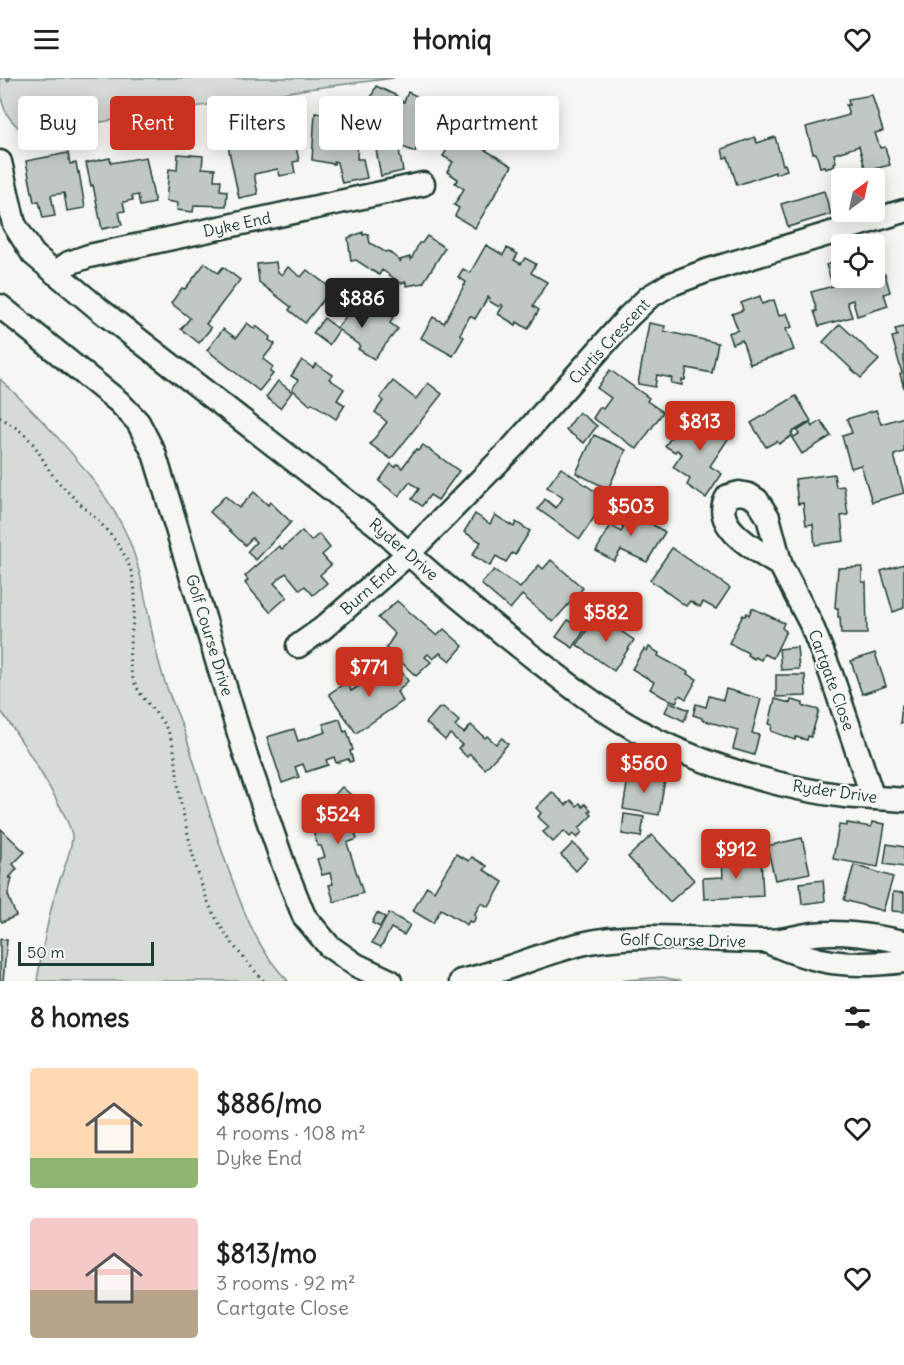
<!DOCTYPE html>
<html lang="en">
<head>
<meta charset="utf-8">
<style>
	:root { --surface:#fff; --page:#f2f2f2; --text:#202124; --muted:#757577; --accent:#c8321e }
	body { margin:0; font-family:Delius,sans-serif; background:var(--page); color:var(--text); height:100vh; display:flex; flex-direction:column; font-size:22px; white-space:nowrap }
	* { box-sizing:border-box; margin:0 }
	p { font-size:20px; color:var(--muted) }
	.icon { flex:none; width:33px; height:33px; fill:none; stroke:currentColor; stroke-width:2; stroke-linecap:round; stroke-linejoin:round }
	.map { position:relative; height:903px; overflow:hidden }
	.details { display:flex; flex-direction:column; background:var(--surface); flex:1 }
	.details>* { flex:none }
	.banner { position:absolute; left:18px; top:18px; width:600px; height:54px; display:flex; gap:12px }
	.needle { width:39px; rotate:33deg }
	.fabs { position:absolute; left:831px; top:90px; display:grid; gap:12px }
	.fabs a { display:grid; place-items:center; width:54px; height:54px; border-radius:6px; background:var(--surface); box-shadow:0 3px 15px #0003; font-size:30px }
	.scale { position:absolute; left:18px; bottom:15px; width:136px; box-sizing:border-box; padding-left:6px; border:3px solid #1f3d34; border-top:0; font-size:16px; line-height:21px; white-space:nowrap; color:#1f3d34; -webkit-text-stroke:4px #f6f6f2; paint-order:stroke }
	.price { position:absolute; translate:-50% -51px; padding:0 14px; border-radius:6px; background:var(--accent); color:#fff; font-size:20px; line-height:39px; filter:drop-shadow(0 2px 3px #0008) }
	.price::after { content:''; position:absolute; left:50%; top:36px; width:18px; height:14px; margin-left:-9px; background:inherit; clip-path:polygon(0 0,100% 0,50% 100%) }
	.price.selected { background:#222; color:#fff }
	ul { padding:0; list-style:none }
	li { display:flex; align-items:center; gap:18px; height:150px; padding:0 30px }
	li span { display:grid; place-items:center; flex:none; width:168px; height:120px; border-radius:6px; color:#555 }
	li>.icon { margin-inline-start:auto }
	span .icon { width:72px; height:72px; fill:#fffc; stroke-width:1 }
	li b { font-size:26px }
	h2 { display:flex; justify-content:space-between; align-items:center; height:72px; padding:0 30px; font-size:26px }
	.chip { padding:0 21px; border-radius:6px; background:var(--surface); box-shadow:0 3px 15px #0003; font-size:21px; line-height:54px }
	.chip.selected { background:var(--accent); color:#fff }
	header { display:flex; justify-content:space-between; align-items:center; height:78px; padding:0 30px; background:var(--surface); font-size:27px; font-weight:700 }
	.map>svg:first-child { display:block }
	.green { fill:#d6dbd6; stroke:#7a8c85; stroke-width:1.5 }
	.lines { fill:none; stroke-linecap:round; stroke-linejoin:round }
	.stream { stroke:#72847d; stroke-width:5 }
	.building { fill:#c1c8c3; stroke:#1f3d34; stroke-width:1.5 }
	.minor-casing { stroke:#1f3d34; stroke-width:27 }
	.path { stroke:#1f3d34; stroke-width:3; stroke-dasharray:1.5 4.5; stroke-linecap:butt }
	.minor { stroke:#f6f6f2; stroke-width:22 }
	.labels { text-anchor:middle; stroke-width:4.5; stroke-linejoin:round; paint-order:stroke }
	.street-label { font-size:16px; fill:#1f3d34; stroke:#f6f6f2 }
</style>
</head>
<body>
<header><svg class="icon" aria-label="menu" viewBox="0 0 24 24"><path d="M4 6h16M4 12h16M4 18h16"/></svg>Homiq<svg class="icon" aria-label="heart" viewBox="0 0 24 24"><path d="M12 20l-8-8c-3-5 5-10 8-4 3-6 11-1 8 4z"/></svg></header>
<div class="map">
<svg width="904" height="903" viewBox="0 0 904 903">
	<rect width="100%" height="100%" fill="#f6f6f2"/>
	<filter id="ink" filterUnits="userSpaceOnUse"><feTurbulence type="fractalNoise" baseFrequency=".0167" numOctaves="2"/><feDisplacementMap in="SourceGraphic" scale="12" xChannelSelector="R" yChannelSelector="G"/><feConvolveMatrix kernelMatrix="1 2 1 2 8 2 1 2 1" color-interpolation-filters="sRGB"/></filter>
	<g filter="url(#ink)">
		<g class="green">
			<path d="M0 0H394L307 11 26 56C4 39 0 27 0 0Z"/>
			<path d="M0 301C43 342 97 397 124 451 146 496 147 547 162 595 168 617 179 637 186 658 201 706 214 754 232 801 245 838 260 875 288 903H37C42 873 47 842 56 813 61 796 71 777 72 760 74 743 13 649 0 632Z"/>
			<polygon points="662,899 682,903 621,903 627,902"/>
		</g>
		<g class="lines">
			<polyline class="stream" points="8,1 9,0"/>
		</g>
		<g class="building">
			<polygon points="376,8 397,18 396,21 404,24 408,14 443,30 424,72 417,69 415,74 398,67 403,93 381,98 373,56 379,41 365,34"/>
			<polygon points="872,17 883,53 875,55 880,70 885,69 890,87 866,93 859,68 834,76 836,84 834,85 835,88 825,91 824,88 820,89 816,75 813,75 806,49 849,37 846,27 849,27 848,21"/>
			<polygon points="315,35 359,38 357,81 363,81 367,100 342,105 337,84 334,83 334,86 312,82"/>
			<polygon points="292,50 299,83 293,84 295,95 280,98 278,91 254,96 258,116 239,120 227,63"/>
			<polygon points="457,55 512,88 475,150 455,138 459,130 454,127 464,111 455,105 458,101 447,94 453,84 443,78"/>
			<polygon points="755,59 757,65 775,59 783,87 785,86 787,92 775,96 775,94 737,107 728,79 724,80 722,71"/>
			<polygon points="68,75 70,86 76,85 78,95 79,94 85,130 67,133 64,115 51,117 55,138 43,140 39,123 34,124 26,83"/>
			<polygon points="178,76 203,78 202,90 215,91 214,102 221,102 220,112 227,113 226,128 194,127 193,134 177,132 178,125 166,123 169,91 177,92"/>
			<polygon points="146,79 155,125 140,128 138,117 132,118 133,122 123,124 125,133 119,134 122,147 102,151 93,107 91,108 86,85 110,80 111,85"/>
			<polygon points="824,113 831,136 788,149 781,126"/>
			<polygon points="363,154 363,157 368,156 370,165 385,174 388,173 401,184 400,182 410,179 411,182 419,165 422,165 427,158 445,170 423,205 406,208 406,204 401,205 382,192 379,197 356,182 351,183 348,160"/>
			<polygon points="486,167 503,177 507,170 518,176 514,182 521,186 525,180 536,186 531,195 547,204 533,228 539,232 528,251 517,244 516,247 498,236 503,228 501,226 499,229 489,223 490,220 488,219 475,241 470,238 460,256 464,259 453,278 421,260 433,239 444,245 466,204 458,199 463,191 470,195"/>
			<polygon points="842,182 842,200 872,200 885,196 890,214 884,216 888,228 857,238 853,222 847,224 852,239 819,248 814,233 817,233 811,214 833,208 826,187"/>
			<polygon points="276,184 277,193 282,197 288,189 301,199 307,192 332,211 305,245 289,232 291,229 259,204 257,186"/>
			<polygon points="205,185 218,195 223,189 240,202 206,246 211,250 199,265 181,251 190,240 171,225 182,210 185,211"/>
			<polygon points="760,218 762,226 774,222 779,238 787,235 792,249 786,251 794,272 750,286 742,262 732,266 728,255 738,252 732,236 743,232 741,225"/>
			<polygon points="359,221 373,232 377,227 393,240 390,245 398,251 374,281 358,271 360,268 339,252 329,267 313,255 324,240 337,250"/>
			<polygon points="247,245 255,251 256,248 270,259 269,262 275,266 263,281 273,289 270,294 273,296 259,313 207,272 223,251 236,260"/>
			<polygon points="649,245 665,248 664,253 718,265 712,295 687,290 685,302 682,302 682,307 671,305 672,300 657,297 655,309 638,306"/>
			<polygon points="840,246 879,282 861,300 823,264"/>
			<polygon points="904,249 904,310 900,296 902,295 892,259 897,258 895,251"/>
			<polygon points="302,282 313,290 316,286 333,297 329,301 344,311 337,322 345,327 336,341 312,325 310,327 292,311 298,302 291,298"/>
			<polygon points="610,292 649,320 647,323 663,334 637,371 593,340 600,329 603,331 611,320 597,310"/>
			<polygon points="278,303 292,314 280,330 266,319"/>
			<polygon points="393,303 416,321 428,305 442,316 391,381 370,366 387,344 375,334 383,323 380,320"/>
			<polygon points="796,318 811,343 791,355 793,357 779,366 777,363 766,369 751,345"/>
			<polygon points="876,332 881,346 904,339 904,374 894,377 904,415 872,424 861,387 851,390 842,358 852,355 847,341"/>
			<polygon points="579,334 597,348 584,365 566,352"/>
			<polygon points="719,337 736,349 710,388 722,396 706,420 687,407 690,401 673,389 682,376 677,372 675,374 665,368 685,339 703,351 702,353 706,356"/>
			<polygon points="821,343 831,358 802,376 792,360 799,356 797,353 810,345 812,349"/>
			<polygon points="594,357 626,372 608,411 576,395"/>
			<polygon points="423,367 459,393 438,422 430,417 422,428 412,421 419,411 410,404 399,418 379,403 391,386 395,389 398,386 402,390 416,371 418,373"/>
			<polygon points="561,390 606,421 580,461 538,431 545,421 556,430 563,420 547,409"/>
			<polygon points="834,396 836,409 844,408 848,437 841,438 844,463 815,467 813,446 806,447 803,425 798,426 795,401"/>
			<polygon points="254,414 268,427 270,424 291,444 256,482 247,474 256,464 252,460 245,467 210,434 225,418 239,430"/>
			<polygon points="623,428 647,440 645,442 665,454 647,484 621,472 614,483 596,473 611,447 621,454 624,449 614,443"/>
			<polygon points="475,436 490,446 495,437 514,449 516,444 530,453 515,477 512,475 506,484 496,478 490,488 472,477 481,464 464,454"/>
			<polygon points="302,453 311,463 319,456 330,470 322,477 331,487 320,497 327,505 313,517 305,508 300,512 286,495 274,505 287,519 270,534 245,505 248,502 245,498 279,468 282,471"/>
			<polygon points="672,470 730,510 716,531 703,524 700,529 690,523 686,528 650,502"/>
			<polygon points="551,482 583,510 553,544 522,517 510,531 481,506 494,492 520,510 539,487 543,491"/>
			<polygon points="904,486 904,530 893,534 881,493"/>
			<polygon points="862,489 862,504 866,504 867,556 841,556 840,539 838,539 838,530 835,530 838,490"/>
			<polygon points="397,523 437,558 444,551 463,568 450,583 440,575 433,581 428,576 425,579 431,584 416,598 386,570 395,556 378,540"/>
			<polygon points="752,530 784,545 782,550 786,553 773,580 764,576 761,582 755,579 754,581 747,577 748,575 729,565 743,537 745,538 747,535 749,537"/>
			<polygon points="597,537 634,562 614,593 577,567"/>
			<polygon points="568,542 584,553 573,570 556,559"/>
			<polygon points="649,569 659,575 658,578 688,594 687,596 697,601 686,621 680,617 676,624 663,619 650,611 654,604 632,591 644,571 647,573"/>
			<polygon points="797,569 799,591 781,592 779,571"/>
			<polygon points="875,575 886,608 862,616 851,583"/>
			<polygon points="388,589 396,598 402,594 408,603 397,614 403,623 356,655 329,616 348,603 351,613 364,605 361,601 375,591 379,596"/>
			<polygon points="776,597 805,597 806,618 776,619"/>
			<polygon points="726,611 761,621 752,655 759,657 754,677 733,671 738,652 702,642 702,640 693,637 696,626 706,629 709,618 723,622"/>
			<polygon points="775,621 790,625 791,622 803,625 803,628 819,632 811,659 808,658 807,662 796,659 795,662 771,653 772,647 769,646"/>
			<polygon points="670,624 689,632 684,643 665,634"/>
			<polygon points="902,627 904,627 904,645 900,645"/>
			<polygon points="443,629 459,643 455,648 464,655 471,647 485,660 487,658 496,666 502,660 508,666 485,691 470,676 467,679 458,670 462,667 450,656 445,662 426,645 439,630 441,631"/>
			<polygon points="340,641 344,654 347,653 353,672 350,673 353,683 349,684 348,681 336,685 334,679 326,682 328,687 306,694 303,686 295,689 299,699 282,705 267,659 294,651 298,663 326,654 323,646"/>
			<polygon points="629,694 665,701 659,737 623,731"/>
			<polygon points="342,709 359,724 349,735 357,761 347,765 363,815 334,824 329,807 333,806 330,795 322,797 317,781 325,779 321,768 318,768 312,750 314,750 312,744 327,739 320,732"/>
			<polygon points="552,714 566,727 571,722 577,728 580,725 583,729 585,726 591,732 589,734 592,737 579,750 582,754 577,760 573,756 570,759 564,753 553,764 543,754 549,749 538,739 541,735 536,730"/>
			<polygon points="624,736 644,739 641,759 622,756"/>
			<polygon points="872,744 885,746 878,789 833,781 839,747 847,748 847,745 871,749"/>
			<polygon points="1,751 25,774 13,786 17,791 9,800 12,800 8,817 16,838 2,844 0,841"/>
			<polygon points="652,757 694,802 670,824 628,779"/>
			<polygon points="802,760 810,795 775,802 767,768"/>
			<polygon points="573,765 588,780 576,793 561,777"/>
			<polygon points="887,766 904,769 904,789 884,786"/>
			<polygon points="456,776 469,783 472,779 487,788 484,792 503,804 489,829 481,825 474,837 476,838 473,845 469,843 467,847 441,831 433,845 413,833 427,808 434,813"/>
			<polygon points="761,779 763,818 704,821 703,800 723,799 722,780"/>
			<polygon points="854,787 893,799 883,833 844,822"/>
			<polygon points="823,802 825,823 802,826 800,805"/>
			<polygon points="893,814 904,815 904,834 892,833"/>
			<polygon points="377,835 385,839 380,849 372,845"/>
			<polygon points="389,835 410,847 404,857 391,850 381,869 372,865"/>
			<polygon points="0,861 7,862 3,903 0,903"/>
		</g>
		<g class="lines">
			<g class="minor-casing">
				<g id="minor">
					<path d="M0 84 14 146 33 176 100 232 376 446C423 490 473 532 524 572 560 600 595 628 635 651 694 684 778 710 845 718 865 720 884 720 904 722"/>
					<polyline points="55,195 69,185 89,178 423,106"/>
					<polyline points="0,228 119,324 138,344 154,375 245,675 284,788 304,838 329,868 356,887 390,903"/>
					<path d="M781 488C761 475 707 448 728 418L739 415 749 417 757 422 768 439 781 488 811 546 831 596 873 720"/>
					<polyline points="298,568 322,551 408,476 514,368 628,239 649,219 669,207 706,193 904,133"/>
					<path d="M768 864C817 886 850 890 904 883"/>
					<path d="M461 903C506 894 549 871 596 863 652 854 708 863 764 863 781 864 797 858 814 856 844 853 874 858 904 864"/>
				</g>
			</g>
			<path class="path" d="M0 339C10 346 21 352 29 361 39 372 45 387 54 399 84 434 126 457 134 506 139 536 124 567 132 597 138 621 161 635 170 658 178 679 176 703 181 725 188 757 195 791 207 821 219 852 242 879 264 903"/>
			<use href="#minor" class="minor"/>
		</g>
	</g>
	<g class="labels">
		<g class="street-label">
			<text transform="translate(237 146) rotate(-12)" y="6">Dyke End</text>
			<text transform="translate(609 263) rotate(-47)" y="6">Curtis Crescent</text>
			<text transform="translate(404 471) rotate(41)" y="6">Ryder Drive</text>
			<text transform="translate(368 511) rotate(-41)" y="6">Burn End</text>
			<text transform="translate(210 557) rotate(73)" y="6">Golf Course Drive</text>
			<text transform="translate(832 602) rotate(70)" y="6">Cartgate Close</text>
			<text transform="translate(835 713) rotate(8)" y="6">Ryder Drive</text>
			<text transform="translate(683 862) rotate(1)" y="6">Golf Course Drive</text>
		</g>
	</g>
</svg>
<div class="fabs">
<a><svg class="needle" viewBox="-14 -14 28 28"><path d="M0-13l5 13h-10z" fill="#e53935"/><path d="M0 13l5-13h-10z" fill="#757577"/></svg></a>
<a><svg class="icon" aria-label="locate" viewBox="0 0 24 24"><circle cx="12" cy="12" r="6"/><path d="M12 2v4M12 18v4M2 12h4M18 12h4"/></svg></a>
</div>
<div class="scale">50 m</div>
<b class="price selected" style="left:362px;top:251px">$886</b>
<b class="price" style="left:700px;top:374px">$813</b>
<b class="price" style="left:631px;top:459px">$503</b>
<b class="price" style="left:606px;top:565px">$582</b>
<b class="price" style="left:369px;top:620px">$771</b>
<b class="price" style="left:644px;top:716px">$560</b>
<b class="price" style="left:338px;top:767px">$524</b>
<b class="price" style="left:736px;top:802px">$912</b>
<div class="banner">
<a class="chip">Buy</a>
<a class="chip selected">Rent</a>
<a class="chip">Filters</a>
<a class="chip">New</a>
<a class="chip">Apartment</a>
</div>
</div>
<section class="details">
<h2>8 homes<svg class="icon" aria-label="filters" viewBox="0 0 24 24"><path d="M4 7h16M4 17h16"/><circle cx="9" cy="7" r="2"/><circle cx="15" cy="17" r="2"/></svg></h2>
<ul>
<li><span style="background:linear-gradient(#ffd9b3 75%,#8fb573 0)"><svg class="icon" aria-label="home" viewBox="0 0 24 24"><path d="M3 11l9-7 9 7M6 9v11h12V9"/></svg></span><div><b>$886/mo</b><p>4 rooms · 108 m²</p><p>Dyke End</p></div><svg class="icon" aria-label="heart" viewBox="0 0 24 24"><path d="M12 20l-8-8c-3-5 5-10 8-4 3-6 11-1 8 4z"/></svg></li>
<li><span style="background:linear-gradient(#f6c9c9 60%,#b9a48a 0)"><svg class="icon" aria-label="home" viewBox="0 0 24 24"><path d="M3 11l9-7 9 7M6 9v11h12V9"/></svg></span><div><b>$813/mo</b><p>3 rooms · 92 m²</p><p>Cartgate Close</p></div><svg class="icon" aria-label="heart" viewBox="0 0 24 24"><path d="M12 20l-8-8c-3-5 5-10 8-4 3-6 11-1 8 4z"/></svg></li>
</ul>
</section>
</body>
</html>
